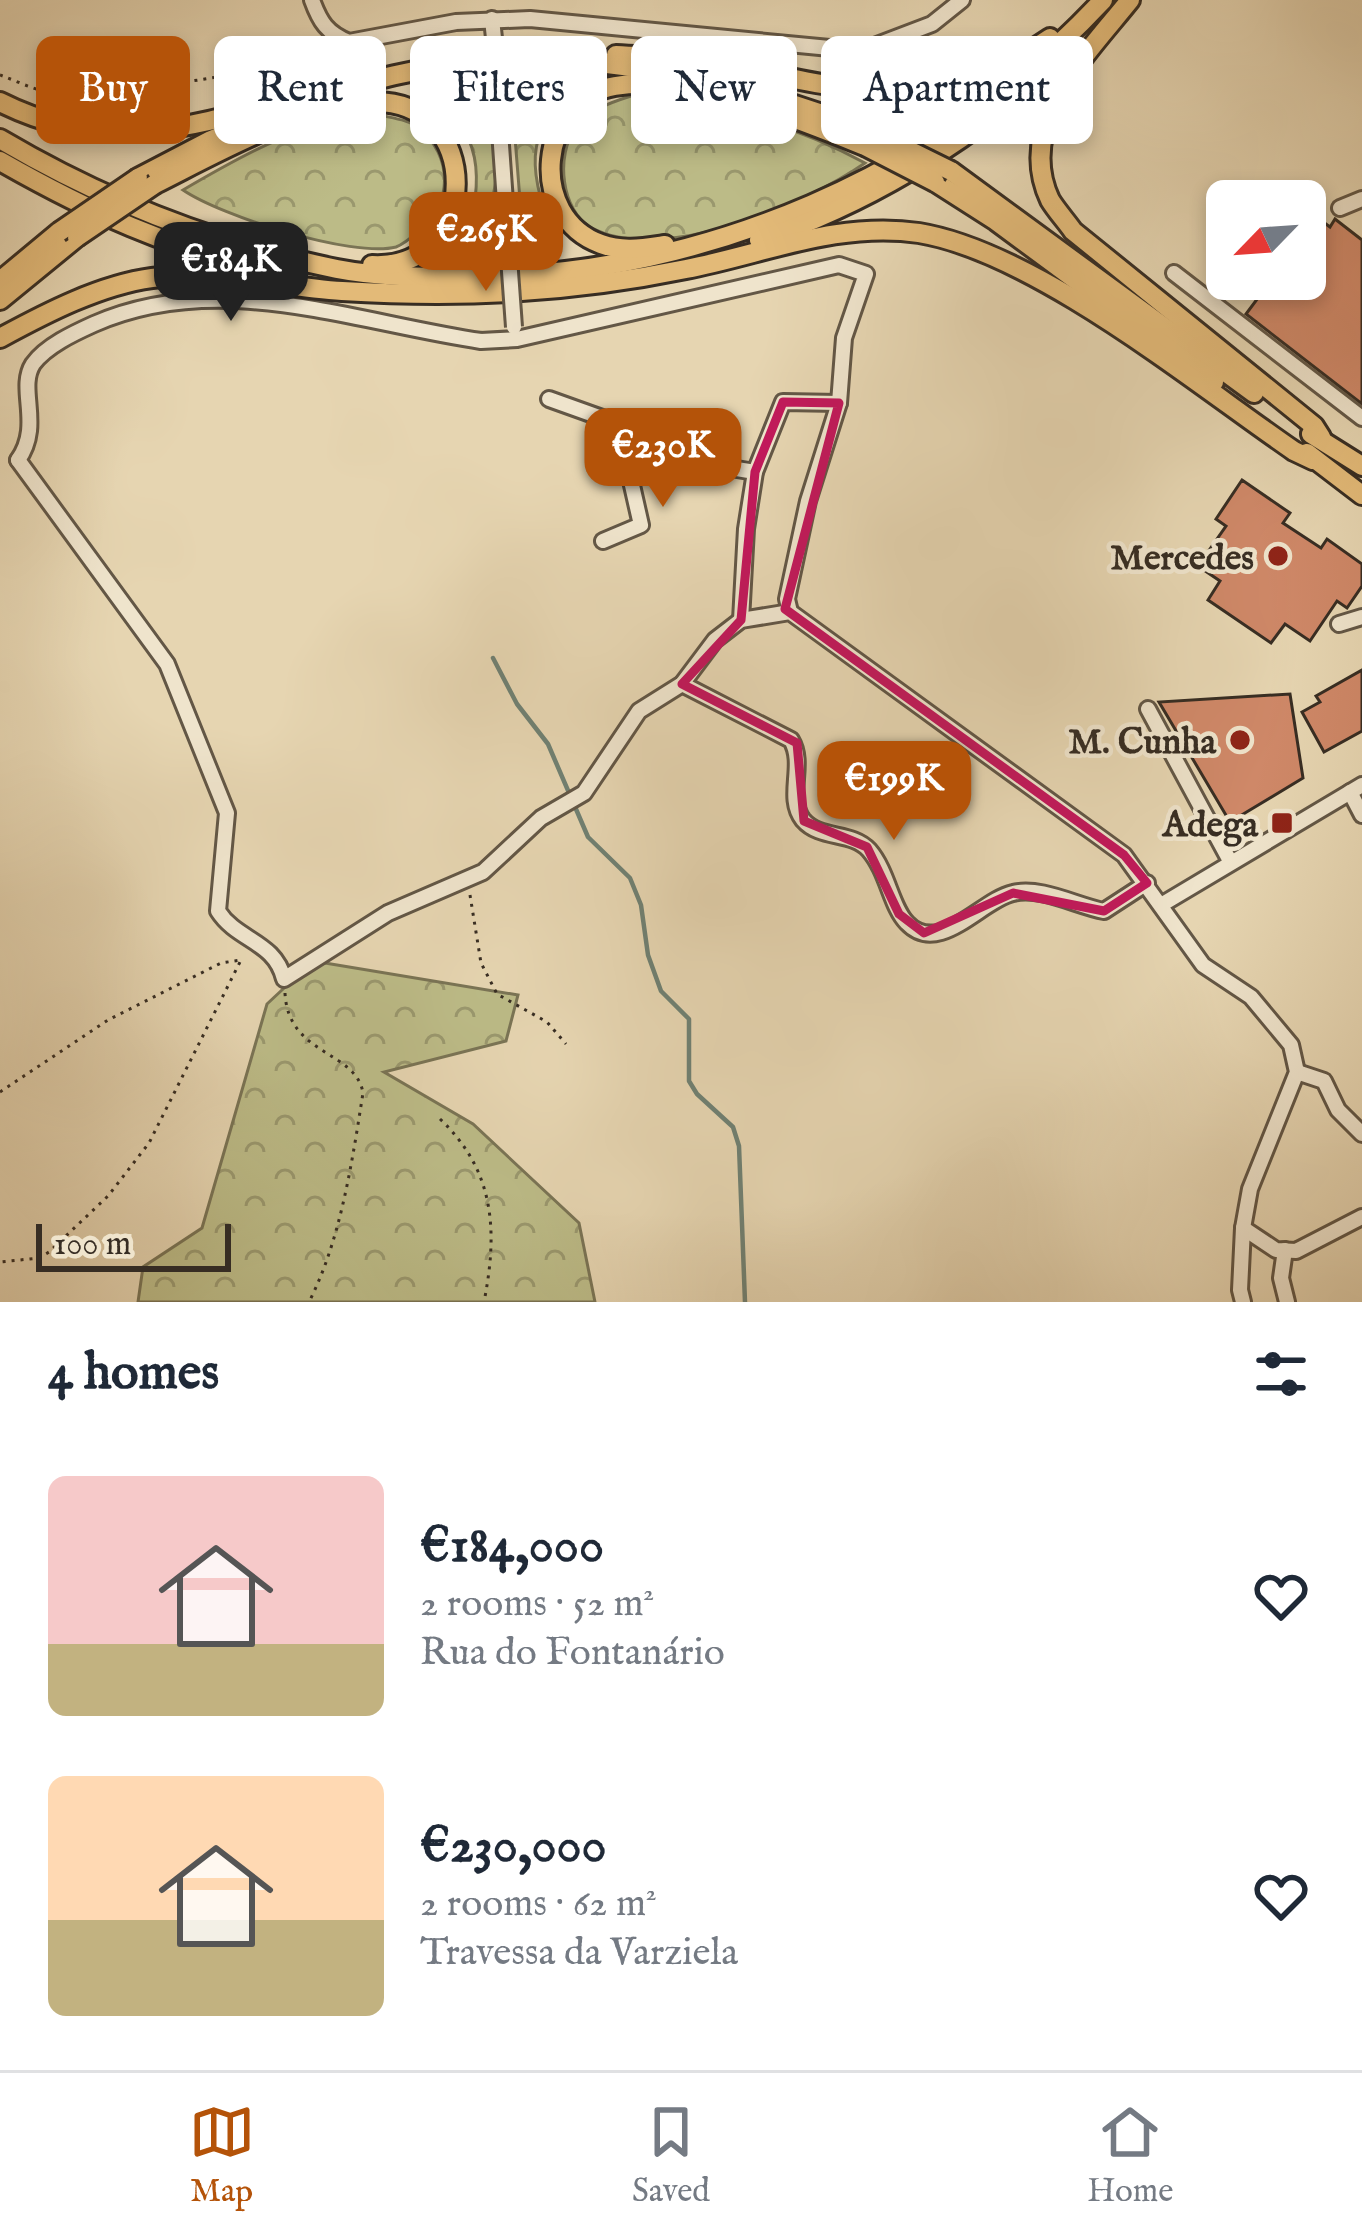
<!DOCTYPE html>
<html lang="en">
<head>
<meta charset="utf-8">
<style>
	:root { --surface:#fff; --page:#f6f6f7; --text:#1f2937; --muted:#747a83; --line:#e0e1e3; --accent:#b45309 }
	body { margin:0; font-family:"IM FELL English",serif; background:var(--page); color:var(--text); height:100vh; display:flex; flex-direction:column; font-size:45px; white-space:nowrap }
	* { box-sizing:border-box; margin:0 }
	p { font-size:39px; color:var(--muted) }
	.icon { flex:none; width:66px; height:66px; fill:none; stroke:currentColor; stroke-width:2; stroke-linecap:round; stroke-linejoin:round }
	.map { position:relative; height:1302px; overflow:hidden }
	.details { display:flex; flex-direction:column; background:var(--surface); flex:1 }
	.details>* { flex:none }
	.guide { position:absolute; left:36px; top:36px; width:1290px; height:108px; display:flex; gap:24px }
	.needle { width:78px; rotate:245deg }
	.controls { position:absolute; left:1206px; top:180px; display:grid; gap:24px }
	.controls a { display:grid; place-items:center; width:120px; height:120px; border-radius:18px; background:var(--surface); box-shadow:0 6px 18px #0003; font-size:60px }
	.scale { position:absolute; left:36px; bottom:30px; width:195px; box-sizing:border-box; padding-left:12px; border:6px solid #372d23; border-top:0; font-size:33px; line-height:42px; white-space:nowrap; color:#372d23; -webkit-text-stroke:9px #efe4cc; paint-order:stroke }
	.price { position:absolute; translate:-50% -102px; padding:0 27px; border-radius:24px; background:var(--accent); color:#fff; font-size:39px; line-height:78px; filter:drop-shadow(0 3px 6px #0008) }
	.price::after { content:''; position:absolute; left:50%; top:72px; width:36px; height:27px; margin-left:-18px; background:inherit; clip-path:polygon(0 0,100% 0,50% 100%) }
	.price.selected { background:#222; color:#fff }
	ul { padding:0; list-style:none }
	li { display:flex; align-items:center; gap:36px; height:300px; padding:0 48px }
	li span { display:grid; place-items:center; flex:none; width:336px; height:240px; border-radius:18px; color:#555 }
	li>.icon { margin-inline-start:auto }
	span .icon { width:144px; height:144px; fill:#fffc; stroke-width:1 }
	li b { font-size:51px }
	h2 { display:flex; justify-content:space-between; align-items:center; height:144px; padding:0 48px; font-size:51px }
	.tag { padding:0 42px; border-radius:18px; background:var(--surface); box-shadow:0 6px 18px #0003; font-size:42px; line-height:108px }
	.tag.selected { background:var(--accent); color:#fff }
	.menu { display:flex; justify-content:space-around; align-items:center; height:168px; border-top:3px solid var(--line); background:var(--surface); font-size:33px; color:var(--muted) }
	.menu a { display:grid; justify-items:center; gap:6px }
	.menu .selected { color:var(--accent) }
	.map>svg:first-child { display:block }
	.forest { fill:url(#forest-crowns); stroke:#7a7455; stroke-width:3 }
	.lines { fill:none; stroke-linecap:round; stroke-linejoin:round }
	.stream { stroke:#708173; stroke-width:4.5 }
	.building { fill:#cf8868; stroke:#372d23; stroke-width:3 }
	.minor-casing { stroke:#635746; stroke-width:20 }
	.major-casing { stroke:#372d23; stroke-width:24 }
	.path { stroke:#372d23; stroke-width:3; stroke-dasharray:3 6; stroke-linecap:butt }
	.minor { stroke:#efe4cc; stroke-width:14 }
	.major { stroke:#e3ba78; stroke-width:18 }
	.minor-bridge-casing { stroke:#635746; stroke-width:20; stroke-linecap:butt }
	.major-bridge-casing { stroke:#372d23; stroke-width:24; stroke-linecap:butt }
	.minor-bridge { stroke:#efe4cc; stroke-width:14 }
	.major-bridge { stroke:#e3ba78; stroke-width:18 }
	.marked { fill:none; stroke:#c2185b; stroke-width:9; stroke-linejoin:round }
	.poi-dot { fill:#8f2418; stroke:#efe4cc; stroke-width:4.5 }
	.labels { text-anchor:middle; stroke-width:9; stroke-linejoin:round; paint-order:stroke }
	.poi-label { font-size:36px; font-weight:bold; fill:#372d23; stroke:#efe4cc; text-anchor:end }
</style>
</head>
<body>
<div class="map">
<svg width="1362" height="1302" viewBox="0 0 1362 1302">
	<defs>
		<pattern id="forest-crowns" width="20" height="18" patternUnits="userSpaceOnUse" patternTransform="scale(3)"><rect width="20" height="18" fill="#bcbb87"/><path d="M2 6a3 3 0 1 1 6 0M12 15a3 3 0 1 1 6 0" fill="none" stroke="#9a986e"/></pattern>
	</defs>
	<rect width="100%" height="100%" fill="#e6d5b1"/>
	<filter id="stains"><feTurbulence type="fractalNoise" baseFrequency=".00167" numOctaves="4"/><feColorMatrix values="0 0 0 0 .2 0 0 0 0 .09 0 0 0 0 .02 0 0 0 .5 -.17"/></filter>
	<radialGradient id="worn" r=".72"><stop offset=".6" stop-color="#630" stop-opacity="0"/><stop offset="1" stop-color="#630" stop-opacity=".3"/></radialGradient>
	<g class="forest">
		<path d="M580 74C518 140 530 171 558 251L532 228 520 200 510 75Z"/>
		<path d="M486 79C493 147 513 193 465 249 484 173 485 136 423 83Z"/>
		<path d="M631 96C712 102 794 124 865 163 805 205 662 265 592 228 561 212 555 154 576 128 591 109 609 103 631 96Z"/>
		<path d="M375 114C390 118 408 119 419 128 453 156 453 204 419 231 412 237 404 244 396 247 352 258 221 216 183 190 248 152 299 123 375 114Z"/>
		<polygon points="313,961 518,995 506,1041 384,1072 473,1124 579,1223 595,1302 138,1302 143,1267 202,1228 267,1004"/>
	</g>
	<g class="lines">
		<polyline class="stream" points="493,658 517,704 548,744 588,837 630,878 641,905 648,955 661,991 689,1019 689,1081 697,1094 733,1127 739,1146 745,1302"/>
	</g>
	<g class="building">
		<polygon points="1305,217 1318,226 1322,221 1330,227 1335,219 1362,240 1362,404 1246,314 1258,298 1250,293 1261,279 1305,279"/>
		<polygon points="1242,480 1290,513 1283,523 1321,548 1327,539 1362,564 1362,586 1347,608 1337,601 1310,641 1285,624 1271,643 1208,600 1220,581 1198,566 1226,526 1216,519"/>
		<polygon points="1362,670 1362,731 1324,752 1302,712 1320,702 1316,696"/>
		<polygon points="1290,694 1303,778 1230,822 1159,702"/>
	</g>
	<g class="lines">
		<g class="minor-casing">
			<g id="minor">
				<path d="M312 0C320 22 327 33 349 42L456 22 530 19 861 51 932 24 962 0"/>
				<polyline points="492,19 495,48"/>
				<polyline points="496,75 509,258"/>
				<polyline points="1340,208 1362,199"/>
				<polyline points="1174,273 1362,418"/>
				<polyline points="549,399 658,438 694,462 755,472"/>
				<path d="M18 460 167 664 227 813 218 911C237 941 275 941 284 979L388 913 483 872 541 818 584 793 639 711 682 684 715 640 741 620 790 612 1124 855 1203 965 1251 997 1291 1045 1297 1072 1250 1189 1243 1228 1240 1290 1243 1302"/>
				<path d="M18 460C43 425 17 389 33 364 46 346 74 333 94 324 219 269 353 322 481 341L517 339 839 265 866 274 844 338 839 403 808 501 787 599 790 612"/>
				<polyline points="603,541 641,525 624,450 627,424"/>
				<polyline points="741,620 746,529 755,472 783,402 839,403"/>
				<polyline points="1339,624 1362,617"/>
				<path d="M682 684 791 740C806 765 785 797 803 820 820 840 852 831 869 850 888 872 891 907 907 923 939 957 981 900 1013 893 1041 886 1077 906 1104 911L1147 883"/>
				<polyline points="1148,709 1230,861"/>
				<polyline points="1350,792 1362,815"/>
				<polyline points="1161,905 1362,785"/>
				<polyline points="1297,1072 1324,1081 1338,1110 1362,1134"/>
				<polyline points="1243,1228 1276,1250 1296,1251 1362,1217"/>
				<polyline points="1285,1250 1281,1278 1287,1302"/>
			</g>
		</g>
		<g class="major-casing">
			<g id="major">
				<path d="M1130 0C1087 54 1014 124 1050 200 1056 210 1066 221 1073 231L1314 426 1321 437"/>
				<path d="M616 55C650 57 685 57 718 62 758 69 797 82 837 86 910 93 989 81 1050 38"/>
				<path d="M0 102C109 157 197 125 306 95H317C361 84 407 70 453 65 602 48 740 80 878 135"/>
				<path d="M0 139C105 201 217 245 337 269 378 277 421 277 463 277 703 277 939 176 1103 0"/>
				<path d="M0 161C84 209 175 252 272 270"/>
				<polyline points="951,171 1254,393"/>
				<polyline points="138,178 211,140 275,114"/>
				<polyline points="935,182 996,221 1214,382"/>
				<path d="M155 184C217 153 300 105 370 102 486 97 482 271 372 265"/>
				<path d="M759 240C863 206 962 146 1044 73"/>
				<path d="M665 245C644 248 622 252 601 244 526 217 538 99 615 86 688 73 798 119 865 146"/>
				<polyline points="0,281 59,232"/>
				<polyline points="0,300 77,237"/>
				<path d="M0 338C46 313 100 285 152 278 217 269 278 287 342 291 462 298 569 293 686 269 764 254 837 221 919 233 1035 252 1195 383 1294 451L1313 460"/>
				<polyline points="1311,434 1362,466"/>
				<polyline points="1307,453 1362,495"/>
			</g>
		</g>
		<g class="path">
			<path d="M0 75C14 80 30 88 44 91 87 100 295 70 330 49"/>
			<polyline points="470,895 481,963 497,994 547,1022 566,1044"/>
			<path d="M285 993C288 1056 356 1050 363 1093 352 1162 341 1239 309 1302"/>
			<polyline points="0,1092 108,1020 221,963 241,960 149,1143 108,1196 49,1252 39,1258 0,1262"/>
			<path d="M440 1119C495 1171 498 1231 484 1302"/>
		</g>
		<use href="#minor" class="minor"/>
		<use href="#major" class="major"/>
		<g class="minor-bridge-casing">
			<polyline id="minor-bridge" points="509,258 514,327"/>
		</g>
		<g class="major-bridge-casing">
			<g id="major-bridge">
				<polyline points="878,135 951,171"/>
				<polyline points="865,146 935,182"/>
				<polyline points="59,232 138,178"/>
				<polyline points="77,237 155,184"/>
			</g>
		</g>
		<use href="#minor-bridge" class="minor-bridge"/>
		<use href="#major-bridge" class="major-bridge"/>
	</g>
	<path class="marked" d="M783 402 839 403 785 609 1124 855 1147 883 1104 911 1013 893 924 933 899 914 867 847 804 821 797 743 682 684 741 620 755 472Z"/>
	<g class="poi-dot">
		<circle cx="1278" cy="556" r="12"/>
		<circle cx="1240" cy="740" r="12"/>
		<rect x="1270" y="811" width="24" height="24" rx="6"/>
	</g>
	<g class="labels">
		<g class="poi-label">
			<text x="1254" y="569">Mercedes</text>
			<text x="1216" y="753">M. Cunha</text>
			<text x="1258" y="836">Adega</text>
		</g>
	</g>
	<rect width="100%" height="100%" filter="url(#stains)"/>
	<rect width="100%" height="100%" fill="url(#worn)"/>
</svg>
<div class="controls">
<a><svg class="needle" viewBox="-14 -14 28 28"><path d="M0-13l5 13h-10z" fill="#e53935"/><path d="M0 13l5-13h-10z" fill="#747a83"/></svg></a>
</div>
<div class="scale">100 m</div>
<b class="price" style="left:486px;top:294px">€265K</b>
<b class="price selected" style="left:231px;top:324px">€184K</b>
<b class="price" style="left:663px;top:510px">€230K</b>
<b class="price" style="left:894px;top:843px">€199K</b>
<div class="guide">
<a class="tag selected">Buy</a>
<a class="tag">Rent</a>
<a class="tag">Filters</a>
<a class="tag">New</a>
<a class="tag">Apartment</a>
</div>
</div>
<section class="details">
<h2>4 homes<svg class="icon" aria-label="filters" viewBox="0 0 24 24"><path d="M4 7h16M4 17h16"/><circle cx="9" cy="7" r="2"/><circle cx="15" cy="17" r="2"/></svg></h2>
<ul>
<li><span style="background:linear-gradient(#f6c9c9 70%,#c2b280 0)"><svg class="icon" aria-label="home" viewBox="0 0 24 24"><path d="M3 11l9-7 9 7M6 9v11h12V9"/></svg></span><div><b>€184,000</b><p>2 rooms · 52 m²</p><p>Rua do Fontanário</p></div><svg class="icon" aria-label="heart" viewBox="0 0 24 24"><path d="M12 20l-8-8c-3-5 5-10 8-4 3-6 11-1 8 4z"/></svg></li>
<li><span style="background:linear-gradient(#ffd9b3 60%,#c2b280 0)"><svg class="icon" aria-label="home" viewBox="0 0 24 24"><path d="M3 11l9-7 9 7M6 9v11h12V9"/></svg></span><div><b>€230,000</b><p>2 rooms · 62 m²</p><p>Travessa da Varziela</p></div><svg class="icon" aria-label="heart" viewBox="0 0 24 24"><path d="M12 20l-8-8c-3-5 5-10 8-4 3-6 11-1 8 4z"/></svg></li>
</ul>
</section>
<nav class="menu">
<a class="selected"><svg class="icon" aria-label="map" viewBox="0 0 24 24"><path d="M3 6l6-2 6 2 6-2v14l-6 2-6-2-6 2zM9 4v14M15 6v14"/></svg>Map</a>
<a><svg class="icon" aria-label="saved" viewBox="0 0 24 24"><path d="M7 4h10v16l-5-4-5 4z"/></svg>Saved</a>
<a><svg class="icon" aria-label="home" viewBox="0 0 24 24"><path d="M3 11l9-7 9 7M6 9v11h12V9"/></svg>Home</a>
</nav>
</body>
</html>
